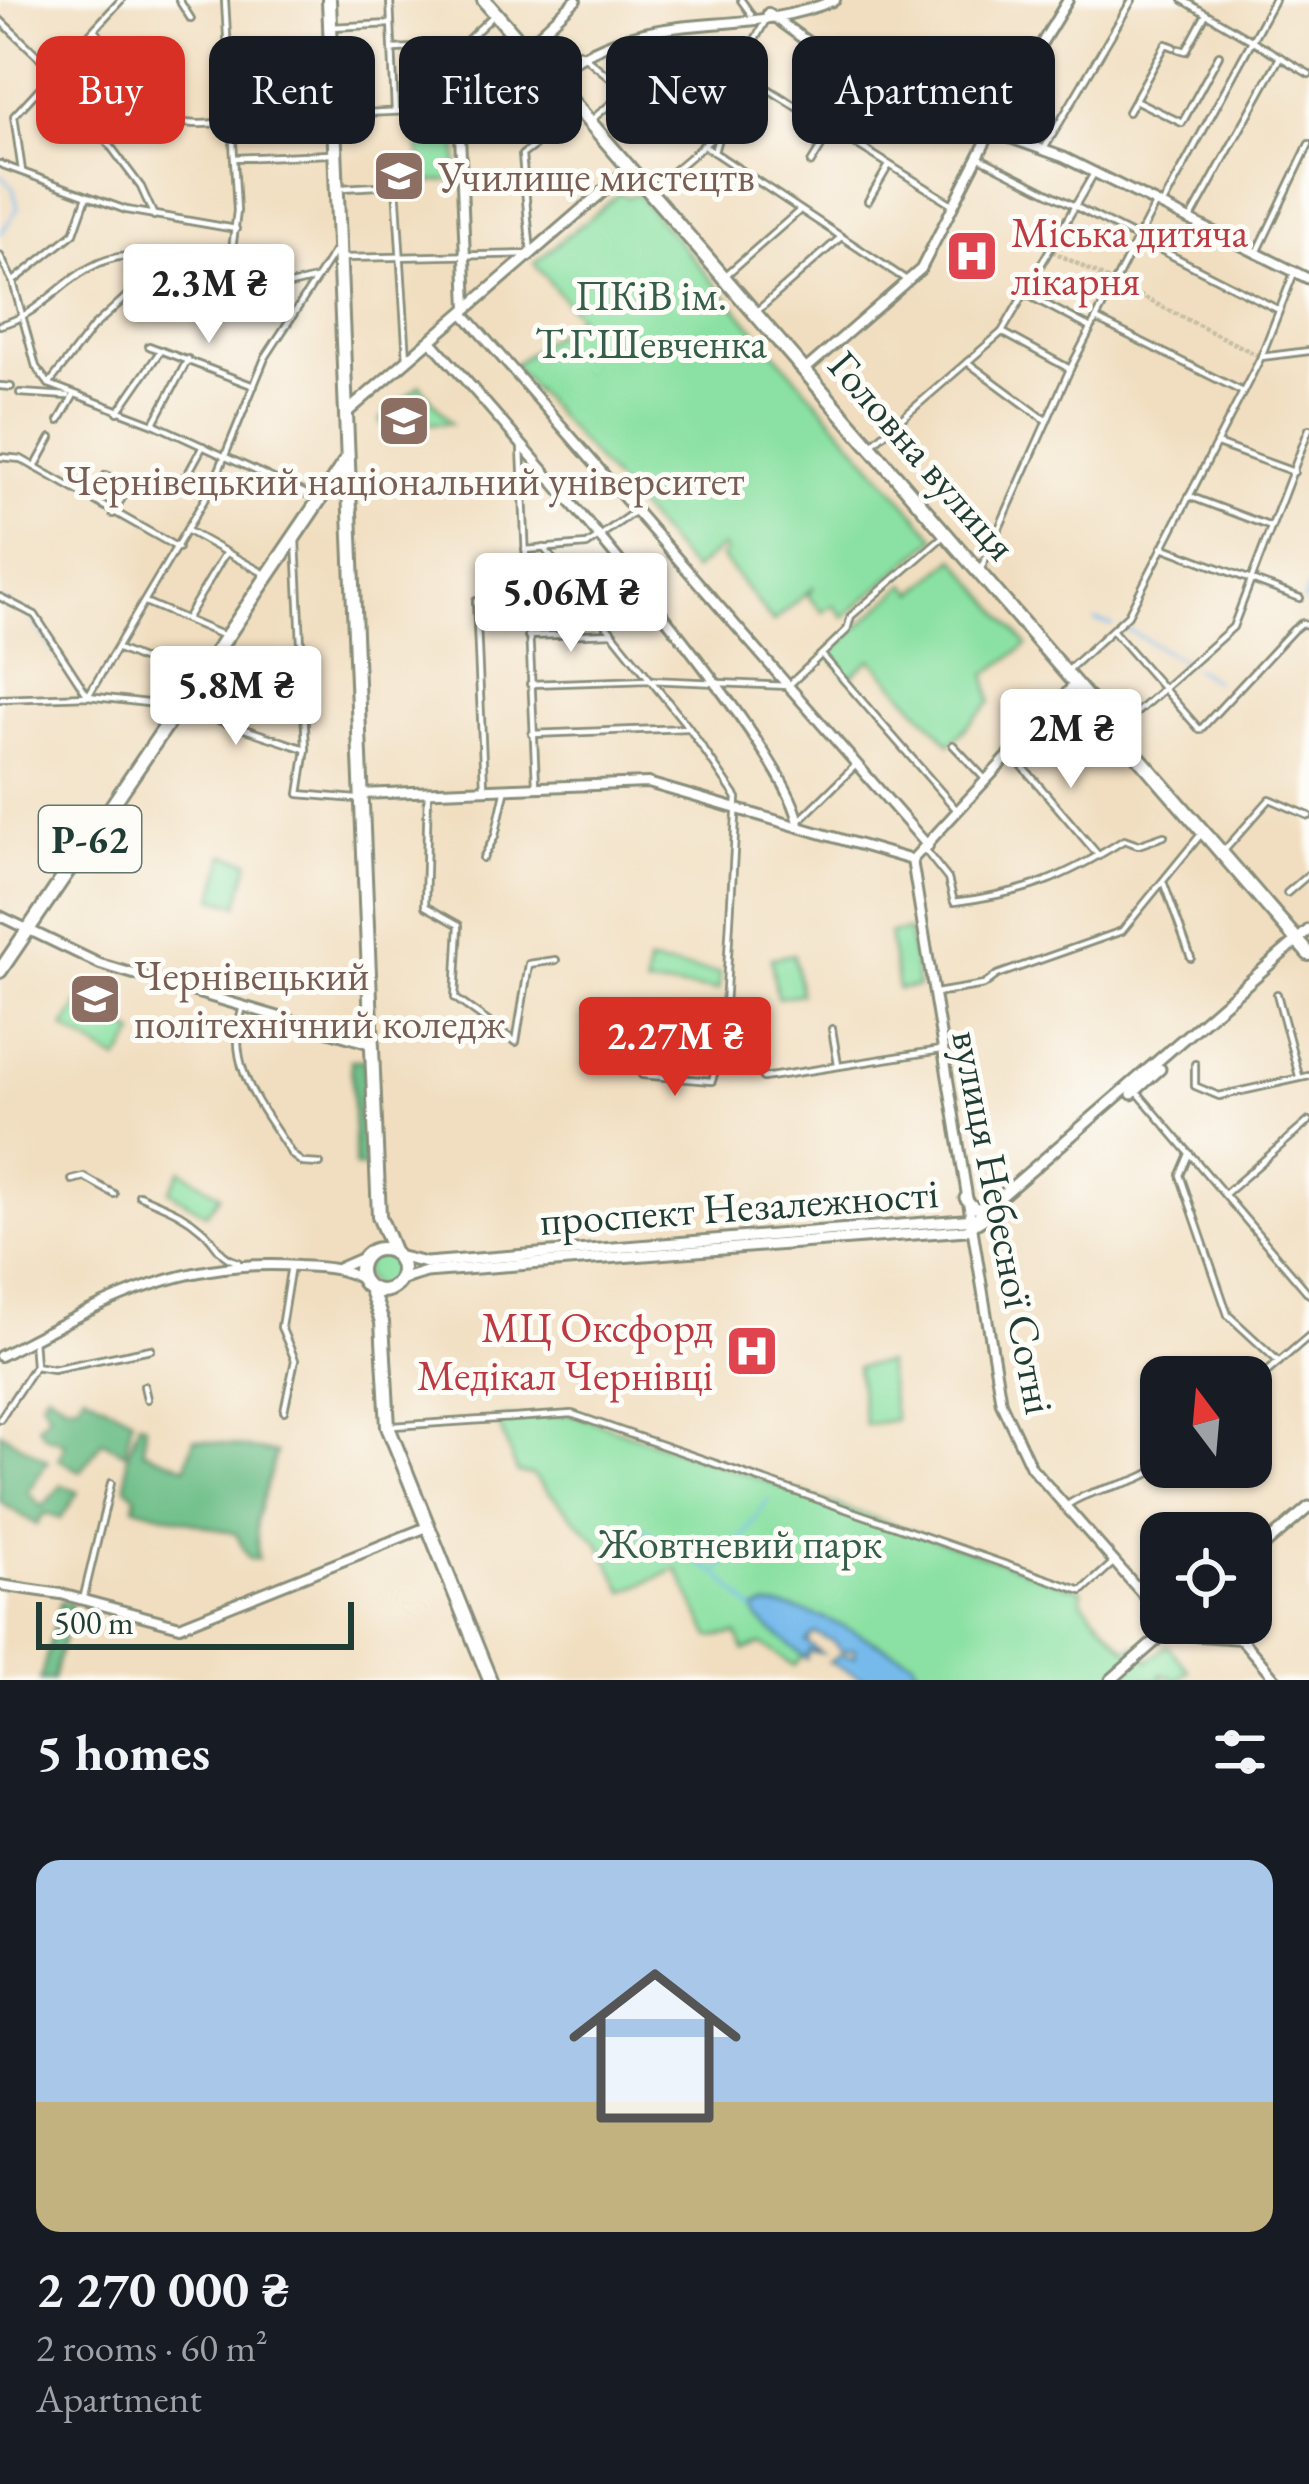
<!DOCTYPE html>
<html lang="en">
<head>
<meta charset="utf-8">
<style>
	:root { --surface:#171b24; --page:#20242c; --text:#f1f3f6; --muted:#9ea1a6; --line:#363941; --accent:#d93025 }
	body { margin:0; font-family:"EB Garamond",serif; background:var(--page); color:var(--text); height:100vh; display:flex; flex-direction:column; font-size:45px; white-space:nowrap }
	* { box-sizing:border-box; margin:0 }
	p { font-size:39px; color:var(--muted) }
	.icon { flex:none; width:66px; height:66px; fill:none; stroke:currentColor; stroke-width:2; stroke-linecap:round; stroke-linejoin:round }
	.map { position:relative; height:1680px; overflow:hidden }
	.side { display:flex; flex-direction:column; background:var(--surface); flex:1 }
	.side>* { flex:none }
	.guide { position:absolute; left:36px; top:36px; width:1239px; height:108px; display:flex; gap:24px }
	.needle { width:78px; rotate:344deg }
	.controls { position:absolute; left:1140px; top:1356px; display:grid; gap:24px }
	.controls a { display:grid; place-items:center; width:132px; height:132px; border-radius:24px; background:var(--surface); box-shadow:0 3px 9px #0004; font-size:60px }
	.scale { position:absolute; left:36px; bottom:30px; width:318px; box-sizing:border-box; padding-left:12px; border:6px solid #1f3d34; border-top:0; font-size:33px; line-height:42px; white-space:nowrap; color:#1f3d34; -webkit-text-stroke:9px #fdfcf7; paint-order:stroke }
	.price { position:absolute; translate:-50% -102px; padding:0 27px; border-radius:12px; background:#fff; color:#222; font-size:39px; line-height:78px; filter:drop-shadow(0 3px 6px #0008) }
	.price::after { content:''; position:absolute; left:50%; top:72px; width:36px; height:27px; margin-left:-18px; background:inherit; clip-path:polygon(0 0,100% 0,50% 100%) }
	.price.selected { background:var(--accent); color:#fff }
	ul { padding:0; list-style:none }
	li { display:grid; align-content:center; gap:24px; height:636px; padding:0 36px }
	li+li { border-top:3px solid var(--line) }
	li span { display:grid; place-items:center; height:372px; border-radius:24px; color:#555 }
	li>.icon { margin-inline-start:auto }
	span .icon { width:216px; height:216px; fill:#fffc; stroke-width:1 }
	li b { font-size:51px }
	h2 { display:flex; justify-content:space-between; align-items:center; height:144px; padding:0 36px; font-size:51px }
	.chip { padding:0 42px; border-radius:24px; background:var(--surface); box-shadow:0 3px 9px #0004; font-size:42px; line-height:108px }
	.chip.selected { background:var(--accent); color:#fff }
	.map>svg:first-child { display:block }
	.green { fill:#8be1a3; stroke:#558f6c; stroke-width:3 }
	.forest { fill:#70bf89; stroke:#487e5e; stroke-width:3 }
	.water { fill:#76baec; stroke:#4a7c90; stroke-width:3 }
	.lines { fill:none; stroke-linecap:round; stroke-linejoin:round }
	.stream { stroke:#76baec; stroke-width:3 }
	.minor-tunnel { stroke:#c7bea4; stroke-width:4.5; stroke-dasharray:4.5 2; stroke-linecap:butt }
	.minor-casing { stroke:#888e7a; stroke-width:10 }
	.tertiary-casing { stroke:#888e7a; stroke-width:14 }
	.secondary-casing { stroke:#888e7a; stroke-width:15 }
	.primary-casing { stroke:#888e7a; stroke-width:18 }
	.minor { stroke:#fff; stroke-width:4.5 }
	.tertiary { stroke:#fff; stroke-width:8 }
	.secondary { stroke:#fff; stroke-width:9 }
	.primary { stroke:#fff; stroke-width:12 }
	.labels { text-anchor:middle; stroke-width:10; stroke-linejoin:round; paint-order:stroke }
	.shield { fill:#fdfcf7; stroke:#62766e; stroke-width:3 }
	.shield-label { font-size:39px; font-weight:bold; fill:#1f3d34 }
	.education-label { font-size:42px; fill:#785e54; stroke:#fdfcf7; text-anchor:start }
	.health-label { font-size:42px; fill:#be3a42; stroke:#fdfcf7; text-anchor:start }
	.park-label { font-size:42px; fill:#355e4a; stroke:#fdfcf7 }
	.street-label { font-size:42px; fill:#1f3d34; stroke:#fdfcf7 }
</style>
</head>
<body>
<div class="map">
<svg width="1309" height="1680" viewBox="0 0 1309 1680">
	<rect width="100%" height="100%" fill="#fdfcf7"/>
	<filter id="ink" filterUnits="userSpaceOnUse"><feTurbulence type="fractalNoise" baseFrequency=".00833" numOctaves="2"/><feDisplacementMap in="SourceGraphic" scale="24" xChannelSelector="R" yChannelSelector="G"/><feConvolveMatrix kernelMatrix="1 2 1 2 8 2 1 2 1" color-interpolation-filters="sRGB"/></filter>
	<filter id="wash" filterUnits="userSpaceOnUse"><feTurbulence type="fractalNoise" baseFrequency=".004" numOctaves="4" result="noise"/><feDisplacementMap in="SourceGraphic" scale="48" xChannelSelector="R" yChannelSelector="G"/><feGaussianBlur stdDeviation="2.7" result="paint"/><feColorMatrix in="noise" values="0 0 0 0 0 0 0 0 0 0 0 0 0 0 0 0 0 1.4 0 .05"/><feComposite in="paint" operator="in"/></filter>
	<g filter="url(#wash)">
		<rect width="100%" height="100%" fill="#f1dec0"/>
		<g class="green">
			<polygon points="456,113 458,179 420,183 418,114"/>
			<polygon points="620,193 628,197 636,193 936,538 844,617 833,605 823,612 808,596 814,587 773,622 721,557 726,552 722,547 693,571 513,365 578,317 534,263"/>
			<polygon points="420,385 451,423 383,425 380,420"/>
			<polygon points="955,558 1027,645 986,675 991,702 950,744 871,659 849,678 828,654 906,584 915,593"/>
			<polygon points="225,855 249,861 238,905 214,898"/>
			<polygon points="909,930 918,987 898,989 889,933"/>
			<polygon points="794,954 801,994 777,998 771,958"/>
			<polygon points="648,963 720,973 719,990 646,986"/>
			<polygon points="82,998 136,1034 118,1061 64,1028"/>
			<polygon points="181,1170 220,1195 206,1214 169,1191"/>
			<circle cx="382" cy="1270" r="18"/>
			<polygon points="886,1363 895,1420 865,1425 857,1367"/>
			<polygon points="572,1414 1082,1590 1082,1601 1127,1650 1136,1645 1149,1661 1167,1645 1189,1670 1178,1680 1161,1674 1163,1680 913,1680 918,1672 913,1660 837,1624 775,1606 760,1619 803,1656 794,1666 761,1644 744,1650 737,1634 710,1637 677,1569 624,1592 599,1543 532,1475 517,1472 497,1419"/>
		</g>
		<g class="forest">
			<polygon points="351,1060 365,1060 368,1167 355,1167"/>
			<polygon points="47,1392 66,1404 78,1403 84,1393 132,1418 125,1453 102,1441 81,1472 59,1459 65,1443 45,1436 38,1426 49,1414 41,1400"/>
			<polygon points="139,1422 145,1425 143,1451 186,1467 194,1439 276,1453 256,1521 258,1559 249,1559 236,1534 134,1507 136,1496 126,1487 127,1457"/>
			<polygon points="0,1432 48,1461 28,1492 42,1507 62,1485 78,1492 61,1519 45,1513 37,1525 0,1502"/>
			<polygon points="61,1601 72,1604 53,1680 40,1680"/>
		</g>
		<path class="water" d="M765 1606C818 1605 864 1640 913 1660L918 1672 913 1680H867L829 1662 841 1654 855 1657V1649L841 1651 833 1641 814 1633 806 1641 821 1653 809 1651 806 1659 758 1619 754 1610Z"/>
		<g class="lines">
			<g class="stream">
				<polyline points="0,174 13,188 18,208 1,233"/>
				<polyline points="1309,587 1304,600 1309,604"/>
				<polyline points="0,601 10,604"/>
				<polyline points="29,614 68,672"/>
				<polyline points="1096,621 1112,625"/>
				<polyline points="1123,627 1188,664"/>
				<polyline points="1194,668 1214,680"/>
				<polyline points="631,1522 718,1574 754,1611"/>
				<polyline points="719,1572 768,1500"/>
			</g>
		</g>
	</g>
	<g filter="url(#ink)">
		<g class="lines">
			<polyline class="minor-tunnel" points="1052,251 1261,357"/>
			<g class="minor-casing">
				<g id="minor">
					<polyline points="179,0 191,19"/>
					<polyline points="225,0 237,211 228,281"/>
					<polyline points="390,0 395,111"/>
					<polyline points="741,0 751,14"/>
					<polyline points="1183,0 1309,74"/>
					<polyline points="0,20 55,72 141,187 154,216"/>
					<polyline points="331,27 391,24"/>
					<path d="M96 31C141 97 143 135 232 121"/>
					<polyline points="393,49 461,46 494,15"/>
					<polyline points="1179,49 1186,51 1206,14"/>
					<polyline points="579,52 626,91"/>
					<polyline points="738,70 952,204"/>
					<polyline points="230,98 332,90"/>
					<polyline points="1135,100 1182,123 1219,55"/>
					<polyline points="1128,112 1166,44 1174,47"/>
					<polyline points="339,114 459,109"/>
					<polyline points="590,121 630,88 652,105 656,100"/>
					<polyline points="97,127 141,96"/>
					<polyline points="703,145 908,281"/>
					<polyline points="1044,149 1132,0"/>
					<polyline points="714,152 738,70 767,18"/>
					<polyline points="234,158 330,154"/>
					<polyline points="980,158 1279,310"/>
					<polyline points="811,163 830,132"/>
					<polyline points="0,164 126,210 236,229"/>
					<polyline points="22,171 14,116 121,0"/>
					<polyline points="342,188 396,185 407,359"/>
					<polyline points="650,191 718,133"/>
					<polyline points="868,201 888,167"/>
					<polyline points="1162,206 1274,0"/>
					<polyline points="1190,220 1280,57"/>
					<polyline points="1256,255 1309,144"/>
					<polyline points="0,256 13,282 36,367 49,384 154,424 315,498"/>
					<polyline points="344,258 531,254 522,155 576,115"/>
					<polyline points="726,275 798,212"/>
					<polyline points="15,280 74,233 87,196"/>
					<polyline points="1028,295 1091,328"/>
					<polyline points="756,312 840,238"/>
					<polyline points="1098,320 1243,392"/>
					<path d="M0 325C50 312 73 260 127 256 169 252 210 282 251 288 272 291 295 284 315 279"/>
					<polyline points="1002,332 1070,369"/>
					<polyline points="149,346 254,386"/>
					<polyline points="1261,357 1309,351"/>
					<polyline points="967,362 1047,421"/>
					<polyline points="49,384 93,327 128,295 134,255"/>
					<polyline points="0,386 11,387"/>
					<polyline points="20,393 68,396"/>
					<polyline points="118,412 161,350"/>
					<polyline points="59,421 74,395"/>
					<polyline points="154,423 188,359"/>
					<polyline points="1217,444 1294,472"/>
					<polyline points="871,445 1002,332 1093,175"/>
					<polyline points="521,447 536,785"/>
					<polyline points="0,457 21,459 178,548"/>
					<polyline points="35,467 51,438"/>
					<polyline points="106,475 128,487 186,477 203,446"/>
					<polyline points="1189,496 1271,527"/>
					<polyline points="113,514 128,487"/>
					<polyline points="188,531 267,575"/>
					<polyline points="296,540 306,749 299,794 356,799"/>
					<polyline points="1162,547 1300,598"/>
					<polyline points="544,548 689,728 737,798 723,1042 712,1081 642,1075"/>
					<polyline points="525,550 587,545 634,512"/>
					<polyline points="980,571 1070,369 1156,203"/>
					<polyline points="0,597 35,615 88,696"/>
					<polyline points="476,601 484,787"/>
					<polyline points="145,602 222,635"/>
					<polyline points="186,619 226,552"/>
					<polyline points="1113,631 1200,730 1293,630 1302,623 1309,626"/>
					<polyline points="528,636 612,633"/>
					<polyline points="118,649 196,682"/>
					<polyline points="822,655 956,809"/>
					<polyline points="1066,672 1128,615 1261,357 1294,273"/>
					<polyline points="530,684 649,680 788,686 847,630 851,616 946,534"/>
					<polyline points="196,690 303,685"/>
					<polyline points="88,696 213,485 265,358 334,252"/>
					<polyline points="0,699 88,696 173,706"/>
					<polyline points="184,709 305,749"/>
					<polyline points="1117,730 1233,627 1309,429"/>
					<polyline points="532,734 688,728"/>
					<polyline points="953,745 986,780"/>
					<polyline points="1013,755 1099,856"/>
					<polyline points="428,790 425,906 459,925 455,998 516,1042 529,964 556,960"/>
					<polyline points="800,820 856,765"/>
					<path d="M925 850 948 879 954 902C1026 893 1062 879 1124 840L1138 845 1164 836"/>
					<polyline points="1222,853 1270,799 1309,816"/>
					<polyline points="483,858 495,836 505,792"/>
					<polyline points="1164,884 1191,958"/>
					<polyline points="1287,893 1309,874"/>
					<polyline points="936,993 984,985 997,975 1122,931 1202,833"/>
					<polyline points="1277,994 1299,1076"/>
					<path d="M242 1010C225 1068 263 1108 292 1155L303 1163 320 1164"/>
					<polyline points="832,1029 838,1065"/>
					<polyline points="723,1042 750,1051 763,1078 941,1050"/>
					<polyline points="1195,1064 1195,1086 1219,1096 1309,1076"/>
					<polyline points="1138,1093 1309,1294"/>
					<polyline points="1189,1154 1180,1175 1228,1315 1279,1362"/>
					<polyline points="72,1180 84,1177 114,1194"/>
					<polyline points="1225,1194 1309,1121"/>
					<path d="M139 1195C162 1206 181 1211 201 1229 217 1242 217 1256 238 1262"/>
					<polyline points="35,1366 53,1369 151,1349"/>
					<polyline points="144,1386 147,1399"/>
					<polyline points="1251,1386 1309,1336"/>
					<polyline points="284,1411 295,1360 281,1327 291,1265"/>
					<polyline points="0,1419 35,1366 33,1338"/>
					<polyline points="393,1426 572,1414 1082,1591 1114,1562"/>
					<path d="M1066 1506C1096 1484 1133 1489 1161 1465"/>
					<polyline points="83,1600 111,1483"/>
				</g>
			</g>
			<g class="tertiary-casing">
				<g id="tertiary">
					<polyline points="768,13 849,72 935,123 993,132 1063,157 1309,279"/>
					<path d="M551 76C657 0 729 43 835 0"/>
					<polyline points="467,308 459,109 576,0"/>
					<polyline points="463,313 928,846"/>
					<path d="M431 341C493 411 799 757 799 827"/>
					<polyline points="806,369 921,269 1006,102 1068,0"/>
					<polyline points="361,794 648,783 912,860"/>
					<polyline points="912,860 1001,1403 1031,1467 1161,1615"/>
					<polyline points="912,860 1075,684"/>
					<polyline points="0,916 100,964 371,1044"/>
					<polyline points="339,1268 362,1258"/>
					<path d="M0 1356C102 1303 180 1257 299 1266 322 1267 342 1267 362 1280"/>
					<polyline points="0,1585 61,1594 180,1626 427,1527"/>
					<polyline points="1168,1623 1187,1635 1241,1639 1276,1680"/>
				</g>
			</g>
			<g class="secondary-casing">
				<g id="secondary">
					<polyline points="346,413 630,168"/>
					<polyline points="1132,1094 1160,1069"/>
					<polyline points="965,1198 975,1208 989,1207"/>
					<polyline points="397,1256 426,1263 975,1219 1309,930"/>
					<polyline points="400,1280 426,1272 966,1230 992,1214"/>
					<polyline points="1251,1557 1309,1507"/>
					<polyline points="1111,1680 1176,1623"/>
				</g>
			</g>
			<g class="primary-casing">
				<g id="primary">
					<polyline points="329,0 377,1170 379,1216 394,1253"/>
					<polyline points="484,0 1309,954"/>
					<polyline points="0,971 347,459"/>
					<circle cx="381" cy="1270" r="21"/>
					<polyline points="371,1290 382,1322 388,1427 490,1680"/>
				</g>
			</g>
			<use href="#minor" class="minor"/>
			<use href="#tertiary" class="tertiary"/>
			<use href="#secondary" class="secondary"/>
			<use href="#primary" class="primary"/>
		</g>
	</g>
	<defs>
		<g id="university-square" transform="scale(2.7)"><rect x="-9" y="-9" width="18" height="18" rx="4" fill="#8d6e63" stroke="#fdfcf7"/><path d="M0-5L7-2L0 1L-7-2ZM-4 1L0 2.5L4 1V4Q0 6-4 4Z" fill="#fff"/></g>
		<g id="hospital-square" transform="scale(2.7)"><rect x="-9" y="-9" width="18" height="18" rx="4" fill="#e0444e" stroke="#fdfcf7"/><path d="M-5-5h3v3.5h4V-5h3V5h-3V1.5h-4V5h-3Z" fill="#fff"/></g>
	</defs>
	<g fill-rule="evenodd">
		<use href="#university-square" x="399" y="176"/>
		<use href="#hospital-square" x="972" y="256"/>
		<use href="#university-square" x="404" y="421"/>
		<use href="#university-square" x="95" y="999"/>
		<use href="#hospital-square" x="752" y="1351"/>
	</g>
	<g class="labels">
		<rect class="shield" x="39" y="806" width="102" height="66" rx="9"/>
		<g class="shield-label">
			<text x="90" y="853">Р-62</text>
		</g>
		<g class="education-label">
			<text x="438" y="191">Училище мистецтв</text>
			<text x="404" y="495" text-anchor="middle">Чернівецький національний університет</text>
			<text x="134" y="990">Чернівецький<tspan x="134" dy="48">політехнічний коледж</tspan></text>
		</g>
		<g class="health-label">
			<text x="1011" y="247">Міська дитяча<tspan x="1011" dy="48">лікарня</tspan></text>
			<text x="713" y="1342" text-anchor="end">МЦ Оксфорд<tspan x="713" dy="48">Медікал Чернівці</tspan></text>
		</g>
		<g class="park-label">
			<text x="651" y="310">ПКіВ ім.<tspan x="651" dy="48">Т.Г.Шевченка</tspan></text>
			<text x="740" y="1558">Жовтневий парк</text>
		</g>
		<g class="street-label">
			<text transform="translate(923 455) rotate(49)" y="15">Головна вулиця</text>
			<text transform="translate(739 1206) rotate(-4)" y="15">проспект Незалежності</text>
			<text transform="translate(1004 1222) rotate(79)" y="15">вулиця Небесної Сотні</text>
		</g>
	</g>
</svg>
<div class="controls">
<a><svg class="needle" viewBox="-14 -14 28 28"><path d="M0-13l5 13h-10z" fill="#e53935"/><path d="M0 13l5-13h-10z" fill="#9ea1a6"/></svg></a>
<a><svg class="icon" aria-label="locate" viewBox="0 0 24 24"><circle cx="12" cy="12" r="6"/><path d="M12 2v4M12 18v4M2 12h4M18 12h4"/></svg></a>
</div>
<div class="scale">500 m</div>
<b class="price" style="left:209px;top:346px">2.3M ₴</b>
<b class="price" style="left:571px;top:655px">5.06M ₴</b>
<b class="price" style="left:236px;top:748px">5.8M ₴</b>
<b class="price" style="left:1071px;top:791px">2M ₴</b>
<b class="price selected" style="left:675px;top:1099px">2.27M ₴</b>
<div class="guide">
<a class="chip selected">Buy</a>
<a class="chip">Rent</a>
<a class="chip">Filters</a>
<a class="chip">New</a>
<a class="chip">Apartment</a>
</div>
</div>
<section class="side">
<h2>5 homes<svg class="icon" aria-label="filters" viewBox="0 0 24 24"><path d="M4 7h16M4 17h16"/><circle cx="9" cy="7" r="2"/><circle cx="15" cy="17" r="2"/></svg></h2>
<ul>
<li><span style="background:linear-gradient(#a9c7e8 65%,#c2b280 0)"><svg class="icon" aria-label="home" viewBox="0 0 24 24"><path d="M3 11l9-7 9 7M6 9v11h12V9"/></svg></span><div><b>2 270 000 ₴</b><p>2 rooms · 60 m²</p><p>Apartment</p></div></li>
</ul>
</section>
</body>
</html>
